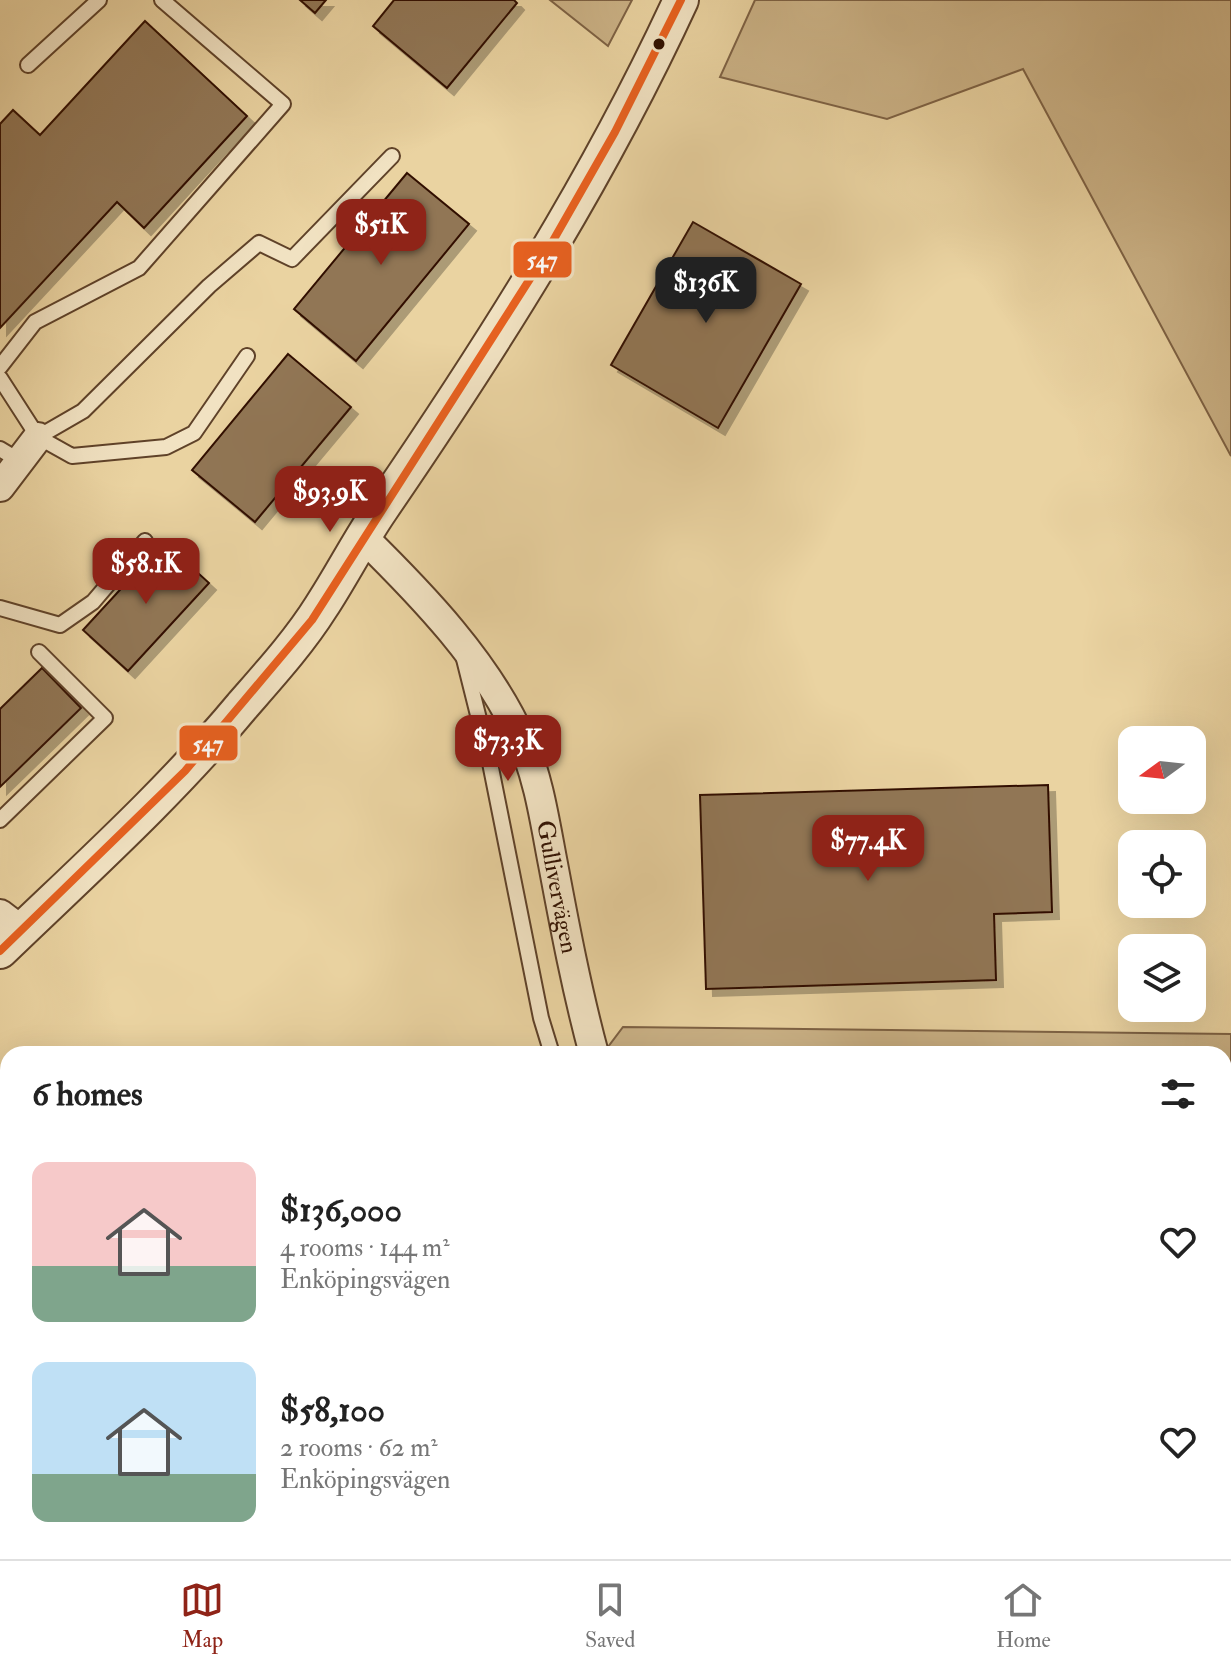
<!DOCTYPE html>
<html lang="en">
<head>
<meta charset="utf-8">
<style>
	:root { --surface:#fff; --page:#f6f6f6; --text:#222; --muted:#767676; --line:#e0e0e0; --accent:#8f2418 }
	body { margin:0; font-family:"IM FELL Double Pica",serif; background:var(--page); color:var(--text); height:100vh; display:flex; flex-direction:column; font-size:30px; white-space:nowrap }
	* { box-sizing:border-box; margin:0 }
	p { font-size:26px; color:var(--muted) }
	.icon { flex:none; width:44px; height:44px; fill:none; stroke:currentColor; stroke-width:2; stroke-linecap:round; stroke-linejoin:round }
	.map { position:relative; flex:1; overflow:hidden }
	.panel { position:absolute; left:0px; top:1046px; width:1232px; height:514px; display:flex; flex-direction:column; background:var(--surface); border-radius:24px 24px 0 0; box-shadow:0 8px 32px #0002 }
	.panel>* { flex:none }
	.needle { width:52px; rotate:255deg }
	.controls { position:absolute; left:1118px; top:726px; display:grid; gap:16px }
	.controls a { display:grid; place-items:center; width:88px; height:88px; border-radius:16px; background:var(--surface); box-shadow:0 8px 32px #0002; font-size:40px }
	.price { position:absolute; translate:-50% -68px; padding:0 18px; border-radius:16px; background:var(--accent); color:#fff; font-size:26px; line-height:52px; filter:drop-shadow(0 2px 4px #0008) }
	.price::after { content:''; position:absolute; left:50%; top:48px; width:24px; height:18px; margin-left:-12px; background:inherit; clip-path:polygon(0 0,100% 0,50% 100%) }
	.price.active { background:#222; color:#fff }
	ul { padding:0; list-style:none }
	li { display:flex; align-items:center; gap:24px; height:200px; padding:0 32px }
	li span { display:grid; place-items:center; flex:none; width:224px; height:160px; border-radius:16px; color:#555 }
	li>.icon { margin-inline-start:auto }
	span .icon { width:96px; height:96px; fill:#fffc; stroke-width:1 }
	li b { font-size:34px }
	h2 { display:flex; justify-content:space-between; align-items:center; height:96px; padding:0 32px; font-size:34px }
	.menu { display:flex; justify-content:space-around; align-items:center; height:112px; border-top:2px solid var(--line); background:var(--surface); font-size:22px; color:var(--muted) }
	.menu a { display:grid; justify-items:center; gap:4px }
	.menu .active { color:var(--accent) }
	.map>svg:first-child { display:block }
	.green { fill:#cbb286; stroke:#7e6244; stroke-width:2 }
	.building { fill:#917654; stroke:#311101; stroke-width:2; filter:url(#shadow) }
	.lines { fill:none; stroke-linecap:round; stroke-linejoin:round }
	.service-casing { stroke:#5f4229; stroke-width:18 }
	.minor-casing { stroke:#5f4229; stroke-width:32 }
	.tertiary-casing { stroke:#5f4229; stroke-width:38 }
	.service { stroke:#f1e2c2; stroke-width:14 }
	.minor { stroke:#f1e2c2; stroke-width:28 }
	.tertiary { stroke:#f1e2c2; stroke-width:34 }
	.bus-1-casing { stroke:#f1e2c2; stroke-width:14 }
	.bus-1 { stroke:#e86120; stroke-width:8 }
	.bus-dot { fill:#311101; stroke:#f1e2c2; stroke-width:3 }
	.labels { text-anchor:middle; stroke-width:6; stroke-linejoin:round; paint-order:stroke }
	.street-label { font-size:24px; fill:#311101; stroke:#f1e2c2 }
	.line-badge { stroke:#f1e2c2; stroke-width:3 }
	.badge-label { font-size:22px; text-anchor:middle; font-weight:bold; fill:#fff }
</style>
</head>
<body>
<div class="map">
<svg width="1231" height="1559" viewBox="0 0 1231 1559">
	<defs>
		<filter id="shadow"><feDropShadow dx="7" dy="7" stdDeviation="0" flood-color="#0004"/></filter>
	</defs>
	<rect width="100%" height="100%" fill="#ead3a1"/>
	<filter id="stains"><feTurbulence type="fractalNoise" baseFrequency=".0025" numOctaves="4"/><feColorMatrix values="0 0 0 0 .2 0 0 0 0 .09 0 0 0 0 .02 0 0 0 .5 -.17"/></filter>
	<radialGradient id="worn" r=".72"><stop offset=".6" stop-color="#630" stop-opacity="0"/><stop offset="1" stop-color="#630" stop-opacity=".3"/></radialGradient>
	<g class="green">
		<polygon points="550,0 632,0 608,46"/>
		<polygon points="755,0 1231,0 1231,456 1023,69 887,119 720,77"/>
		<polygon points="623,1027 1231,1034 1231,1182 1224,1183 1224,1054 611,1054 608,1047"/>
		<polygon points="1224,1323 1231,1323 1231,1432 1224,1430"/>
	</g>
	<g class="building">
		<polygon points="300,0 326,0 315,13"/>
		<polygon points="394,0 514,0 517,3 447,88 373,26"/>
		<polygon points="145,21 247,116 144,228 117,202 0,328 0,124 13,110 40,135"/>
		<polygon points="407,173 469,224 356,361 294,309"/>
		<polygon points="693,222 801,284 718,428 611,365"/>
		<polygon points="288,354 351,407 255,522 192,470"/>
		<polygon points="164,542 209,583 128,671 83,630"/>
		<polygon points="42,668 81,708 0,787 0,709"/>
		<polygon points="1048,785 1052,912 994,914 996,980 706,989 700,795"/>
		<polygon points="901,1552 986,1552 987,1554 978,1559 905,1559"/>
		<polygon points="0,1554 151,1559 0,1559"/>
	</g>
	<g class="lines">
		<g class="service-casing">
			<g id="service">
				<polyline points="28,65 99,0"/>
				<polyline points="0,367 35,322 139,268 283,104 162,0"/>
				<polyline points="0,378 38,437 72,456 166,447 194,433 247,356"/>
				<polyline points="38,437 83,411 209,286 259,243 292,259 392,156"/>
				<polyline points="0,449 20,461"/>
				<polyline points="0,608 60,625 93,602 145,541"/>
				<polyline points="464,659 490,763 541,1018 552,1054"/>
				<polyline points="0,820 105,718 39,652"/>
				<polyline points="0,1516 8,1515"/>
			</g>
		</g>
		<g class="minor-casing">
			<g id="minor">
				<polyline points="0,487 38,437"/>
				<path id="s1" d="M362 536C422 595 488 663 522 741 539 779 545 823 553 864 565 928 577 991 594 1054"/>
				<polyline points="0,914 21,930"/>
				<polyline points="846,1552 850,1559"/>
			</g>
		</g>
		<g class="tertiary-casing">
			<path id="tertiary" d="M0 951C83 871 168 795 242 706 269 675 299 642 321 607 342 575 359 541 381 509 493 345 598 180 681 0"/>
		</g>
		<use href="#service" class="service"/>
		<use href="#minor" class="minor"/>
		<use href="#tertiary" class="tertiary"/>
		<g class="bus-1-casing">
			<polyline id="bus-1" points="0,951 185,771 312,620 542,260 615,132 681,0"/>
		</g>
		<use href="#bus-1" class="bus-1"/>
	</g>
	<circle class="bus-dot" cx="659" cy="44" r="7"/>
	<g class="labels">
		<g class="street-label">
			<text dy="8" stroke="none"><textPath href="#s1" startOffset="412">Gullivervägen</textPath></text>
		</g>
	</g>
	<g class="line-badge">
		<rect x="512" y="240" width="61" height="39" rx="8" fill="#e86120"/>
		<rect x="178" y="724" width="61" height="38" rx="8" fill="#e86120"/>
	</g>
	<g class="badge-label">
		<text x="542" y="267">547</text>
		<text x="208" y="751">547</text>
	</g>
	<rect width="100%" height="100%" filter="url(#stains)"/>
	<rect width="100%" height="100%" fill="url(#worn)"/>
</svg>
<div class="controls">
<a><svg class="needle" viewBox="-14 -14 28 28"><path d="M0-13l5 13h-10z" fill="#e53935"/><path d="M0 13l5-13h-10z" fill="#767676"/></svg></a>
<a><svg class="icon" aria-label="locate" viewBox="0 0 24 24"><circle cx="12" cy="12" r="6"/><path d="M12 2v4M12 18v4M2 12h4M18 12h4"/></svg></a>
<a><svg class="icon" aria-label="layers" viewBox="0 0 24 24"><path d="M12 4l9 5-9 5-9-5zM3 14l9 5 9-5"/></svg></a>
</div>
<b class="price" style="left:381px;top:267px">$51K</b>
<b class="price active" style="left:706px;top:325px">$136K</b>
<b class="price" style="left:330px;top:534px">$93.9K</b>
<b class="price" style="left:146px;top:606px">$58.1K</b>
<b class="price" style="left:508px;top:783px">$73.3K</b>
<b class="price" style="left:868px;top:883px">$77.4K</b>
<section class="panel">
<h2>6 homes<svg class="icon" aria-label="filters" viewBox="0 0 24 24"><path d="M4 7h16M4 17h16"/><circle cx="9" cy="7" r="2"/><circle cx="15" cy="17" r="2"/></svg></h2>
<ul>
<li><span style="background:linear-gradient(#f6c9c9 65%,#7fa58c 0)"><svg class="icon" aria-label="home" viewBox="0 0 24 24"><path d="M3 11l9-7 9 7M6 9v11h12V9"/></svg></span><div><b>$136,000</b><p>4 rooms · 144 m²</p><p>Enköpingsvägen</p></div><svg class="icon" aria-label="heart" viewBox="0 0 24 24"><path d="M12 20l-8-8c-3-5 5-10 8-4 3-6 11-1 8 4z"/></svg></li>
<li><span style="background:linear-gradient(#bfe0f5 70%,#7fa58c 0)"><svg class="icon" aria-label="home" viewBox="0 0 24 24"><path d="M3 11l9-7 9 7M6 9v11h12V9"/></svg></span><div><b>$58,100</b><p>2 rooms · 62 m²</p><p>Enköpingsvägen</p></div><svg class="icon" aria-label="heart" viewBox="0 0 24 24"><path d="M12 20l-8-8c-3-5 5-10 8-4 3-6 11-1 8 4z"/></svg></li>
</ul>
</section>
</div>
<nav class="menu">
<a class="active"><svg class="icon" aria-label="map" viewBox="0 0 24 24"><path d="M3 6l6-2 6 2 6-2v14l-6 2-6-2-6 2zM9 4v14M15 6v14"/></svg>Map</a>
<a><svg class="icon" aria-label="saved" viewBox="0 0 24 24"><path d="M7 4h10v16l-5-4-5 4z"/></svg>Saved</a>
<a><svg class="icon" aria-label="home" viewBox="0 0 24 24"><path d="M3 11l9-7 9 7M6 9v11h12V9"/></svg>Home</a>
</nav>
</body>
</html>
